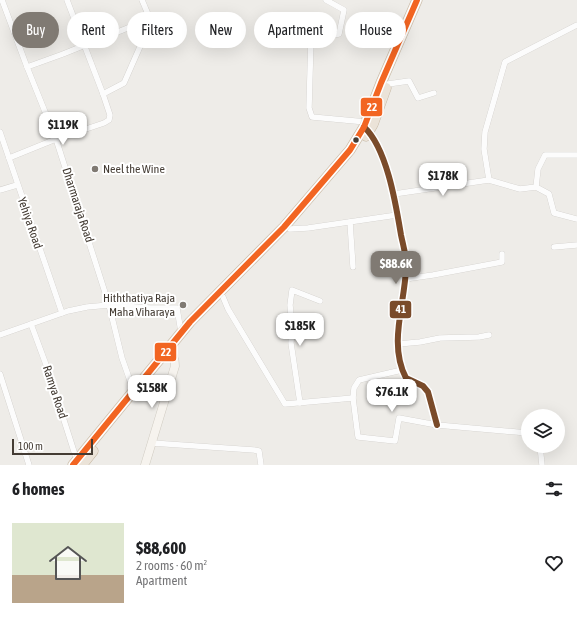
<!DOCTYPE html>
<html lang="en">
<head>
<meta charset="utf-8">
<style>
	:root { --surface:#fff; --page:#f2f2f2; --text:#202124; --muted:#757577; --line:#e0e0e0; --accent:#807a73 }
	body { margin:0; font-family:"Asap Condensed",sans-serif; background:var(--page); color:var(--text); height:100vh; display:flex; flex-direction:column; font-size:15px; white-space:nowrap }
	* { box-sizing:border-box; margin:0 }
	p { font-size:13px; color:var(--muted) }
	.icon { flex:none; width:22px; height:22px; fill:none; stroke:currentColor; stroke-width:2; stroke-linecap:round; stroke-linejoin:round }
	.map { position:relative; height:465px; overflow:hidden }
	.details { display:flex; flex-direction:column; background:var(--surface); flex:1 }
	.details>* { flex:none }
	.guide { position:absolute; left:12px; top:12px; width:553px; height:36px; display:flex; gap:8px }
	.fabs { position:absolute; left:521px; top:409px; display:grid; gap:8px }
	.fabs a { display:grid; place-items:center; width:44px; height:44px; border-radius:50%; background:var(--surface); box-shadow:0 4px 16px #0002; font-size:20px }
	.scale { position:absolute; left:12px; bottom:10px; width:81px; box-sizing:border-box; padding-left:4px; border:2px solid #443c34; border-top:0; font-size:11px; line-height:14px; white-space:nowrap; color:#443c34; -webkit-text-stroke:3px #fff; paint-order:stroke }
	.price { position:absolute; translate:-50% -34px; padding:0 9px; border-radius:8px; background:#fff; color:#222; font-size:13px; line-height:26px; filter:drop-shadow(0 1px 2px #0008) }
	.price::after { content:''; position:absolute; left:50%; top:24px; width:12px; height:9px; margin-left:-6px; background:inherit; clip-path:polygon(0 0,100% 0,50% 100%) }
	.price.on { background:var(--accent); color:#fff }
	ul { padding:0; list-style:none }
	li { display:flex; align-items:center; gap:12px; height:100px; padding:0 12px }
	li+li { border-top:1px solid var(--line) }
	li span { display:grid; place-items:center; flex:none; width:112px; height:80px; border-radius:0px; color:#555 }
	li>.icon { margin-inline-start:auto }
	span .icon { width:48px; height:48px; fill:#fffc; stroke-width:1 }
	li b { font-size:17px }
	h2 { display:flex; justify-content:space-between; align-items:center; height:48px; padding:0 12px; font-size:17px }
	.pill { padding:0 14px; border-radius:18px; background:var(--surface); box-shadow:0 4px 16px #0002; font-size:14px; line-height:36px }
	.pill.on { background:var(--accent); color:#fff }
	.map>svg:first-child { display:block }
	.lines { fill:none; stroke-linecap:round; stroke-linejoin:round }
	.street-casing { stroke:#cbc8c4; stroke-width:6 }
	.secondary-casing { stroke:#cfcac0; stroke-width:9 }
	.highway-casing { stroke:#c6b7a3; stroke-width:11 }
	.street { stroke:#fcfcfc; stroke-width:5.5 }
	.secondary { stroke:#f6f3ee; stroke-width:8 }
	.highway { stroke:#ebe3d8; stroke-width:10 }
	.bus-1-casing { stroke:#fff; stroke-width:9 }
	.bus-2-casing { stroke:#fff; stroke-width:9 }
	.bus-1 { stroke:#7a4b2a; stroke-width:6 }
	.bus-2 { stroke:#f26522; stroke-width:6 }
	.bus-dot { fill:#443c34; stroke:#fff; stroke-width:1.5 }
	.poi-dot { fill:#807a73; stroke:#fff; stroke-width:1.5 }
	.labels { text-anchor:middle; stroke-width:4; stroke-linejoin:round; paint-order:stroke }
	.poi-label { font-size:12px; fill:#443c34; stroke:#fff; text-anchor:start }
	.street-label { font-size:12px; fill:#443c34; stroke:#fff }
	.line-badge { stroke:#fff; stroke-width:1.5 }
	.badge-label { font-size:11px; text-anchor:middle; font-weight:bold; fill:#fff }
</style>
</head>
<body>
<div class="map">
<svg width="577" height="465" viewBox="0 0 577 465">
	<rect width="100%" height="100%" fill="#eeece8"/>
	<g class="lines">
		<g class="street-casing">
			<g id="street">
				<polyline points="2,0 27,67 56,139 109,305 122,358 134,392"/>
				<polyline points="326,0 344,10 339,34 311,39 309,108 312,117 366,122"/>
				<polyline points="577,25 505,62 485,132 484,149 489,180 520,189 536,187 538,169 545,155 577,155"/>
				<polyline points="27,67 63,54 150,19"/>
				<polyline points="388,84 409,81 418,98 434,93"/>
				<polyline points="103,94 124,83 146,33 150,19 142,0"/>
				<polyline points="368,130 377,145 394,194 406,266 398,344 399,361 406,378 423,386 428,392 437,425"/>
				<polyline points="0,132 62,313"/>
				<polyline points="9,158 56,139 104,123 109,120 110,115 103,94 67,0"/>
				<polyline points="536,187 549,194 554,213 577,219"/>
				<polyline points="0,190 17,185"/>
				<polyline points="394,194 489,180"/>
				<polyline points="350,222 353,267"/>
				<polyline points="290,229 308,228 397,215"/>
				<polyline points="554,247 577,245"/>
				<polyline points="405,279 433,275 502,262 502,254"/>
				<polyline points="223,297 228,309 285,404 353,398 354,388 359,380 402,370"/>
				<polyline points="31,324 48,370 77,461"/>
				<polyline points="0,335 68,311 87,307 109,305 150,308 177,308 181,332"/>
				<polyline points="398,344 420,342 440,338 479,337 489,335"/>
				<polyline points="0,374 29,465"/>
				<polyline points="353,398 358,437 395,441 399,418 437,425 528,433"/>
				<polyline points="300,403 291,343 292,325 290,305 292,290 320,301"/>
				<polyline points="152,443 254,450 259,451 261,465"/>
				<polyline points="540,446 542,465"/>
			</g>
		</g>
		<g class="secondary-casing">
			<path id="secondary" d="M145 465 175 366C175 358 173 354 167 350"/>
		</g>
		<g class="highway-casing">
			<g id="highway">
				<polyline points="366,136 373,124 386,88"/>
				<polyline points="73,465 190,322 284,227 350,150 364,127 381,83 417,0"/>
				<polyline points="82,465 93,451"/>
			</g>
		</g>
		<use href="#street" class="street"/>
		<use href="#secondary" class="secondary"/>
		<use href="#highway" class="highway"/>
		<g class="bus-1-casing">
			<path id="bus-1" d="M364 127C387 148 396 205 401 235 403 245 407 257 406 268 405 304 388 344 406 378L423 386 428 392 437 425"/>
		</g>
		<g class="bus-2-casing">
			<polyline id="bus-2" points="73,465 190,322 284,227 350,150 364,127 381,83 417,0"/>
		</g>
		<use href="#bus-1" class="bus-1"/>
		<use href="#bus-2" class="bus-2"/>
	</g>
	<circle class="bus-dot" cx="356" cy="140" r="3.5"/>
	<g class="poi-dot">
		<circle cx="95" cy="169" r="4"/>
		<circle cx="183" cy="305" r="4"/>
	</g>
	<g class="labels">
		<g class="poi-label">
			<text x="103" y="173">Neel the Wine</text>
			<text x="175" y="302" text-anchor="end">Hiththatiya Raja<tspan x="175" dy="14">Maha Viharaya</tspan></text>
		</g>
		<g class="street-label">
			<text transform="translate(78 205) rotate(72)" y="4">Dharmaraja Road</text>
			<text transform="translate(30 223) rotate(71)" y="4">Yehiya Road</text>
			<text transform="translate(55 392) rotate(72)" y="4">Ramya Road</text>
		</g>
	</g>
	<g class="line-badge">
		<rect x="360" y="97" width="23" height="20" rx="4" fill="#f26522"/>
		<rect x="389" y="300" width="23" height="19" rx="4" fill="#7a4b2a"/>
		<rect x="154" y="342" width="23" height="20" rx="4" fill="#f26522"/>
	</g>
	<g class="badge-label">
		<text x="372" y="111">22</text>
		<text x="401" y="313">41</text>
		<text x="166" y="356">22</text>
	</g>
</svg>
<div class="fabs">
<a><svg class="icon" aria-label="layers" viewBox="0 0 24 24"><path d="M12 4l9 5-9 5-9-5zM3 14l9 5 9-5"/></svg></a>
</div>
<div class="scale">100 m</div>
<b class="price" style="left:63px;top:146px">$119K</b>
<b class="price" style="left:443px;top:197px">$178K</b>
<b class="price on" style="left:396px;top:285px">$88.6K</b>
<b class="price" style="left:300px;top:347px">$185K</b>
<b class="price" style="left:152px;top:409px">$158K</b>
<b class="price" style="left:392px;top:413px">$76.1K</b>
<div class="guide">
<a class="pill on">Buy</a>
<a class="pill">Rent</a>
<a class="pill">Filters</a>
<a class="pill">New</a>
<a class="pill">Apartment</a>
<a class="pill">House</a>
</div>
</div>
<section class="details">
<h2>6 homes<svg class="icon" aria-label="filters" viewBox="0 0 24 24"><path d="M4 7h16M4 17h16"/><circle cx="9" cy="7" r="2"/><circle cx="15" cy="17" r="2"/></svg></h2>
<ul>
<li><span style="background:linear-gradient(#dfe7d0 65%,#b9a48a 0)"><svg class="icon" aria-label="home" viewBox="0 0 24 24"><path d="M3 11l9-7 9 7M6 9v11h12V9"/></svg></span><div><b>$88,600</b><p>2 rooms · 60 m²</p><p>Apartment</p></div><svg class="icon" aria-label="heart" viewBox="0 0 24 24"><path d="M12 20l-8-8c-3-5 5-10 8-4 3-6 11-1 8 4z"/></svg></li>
</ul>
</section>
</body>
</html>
